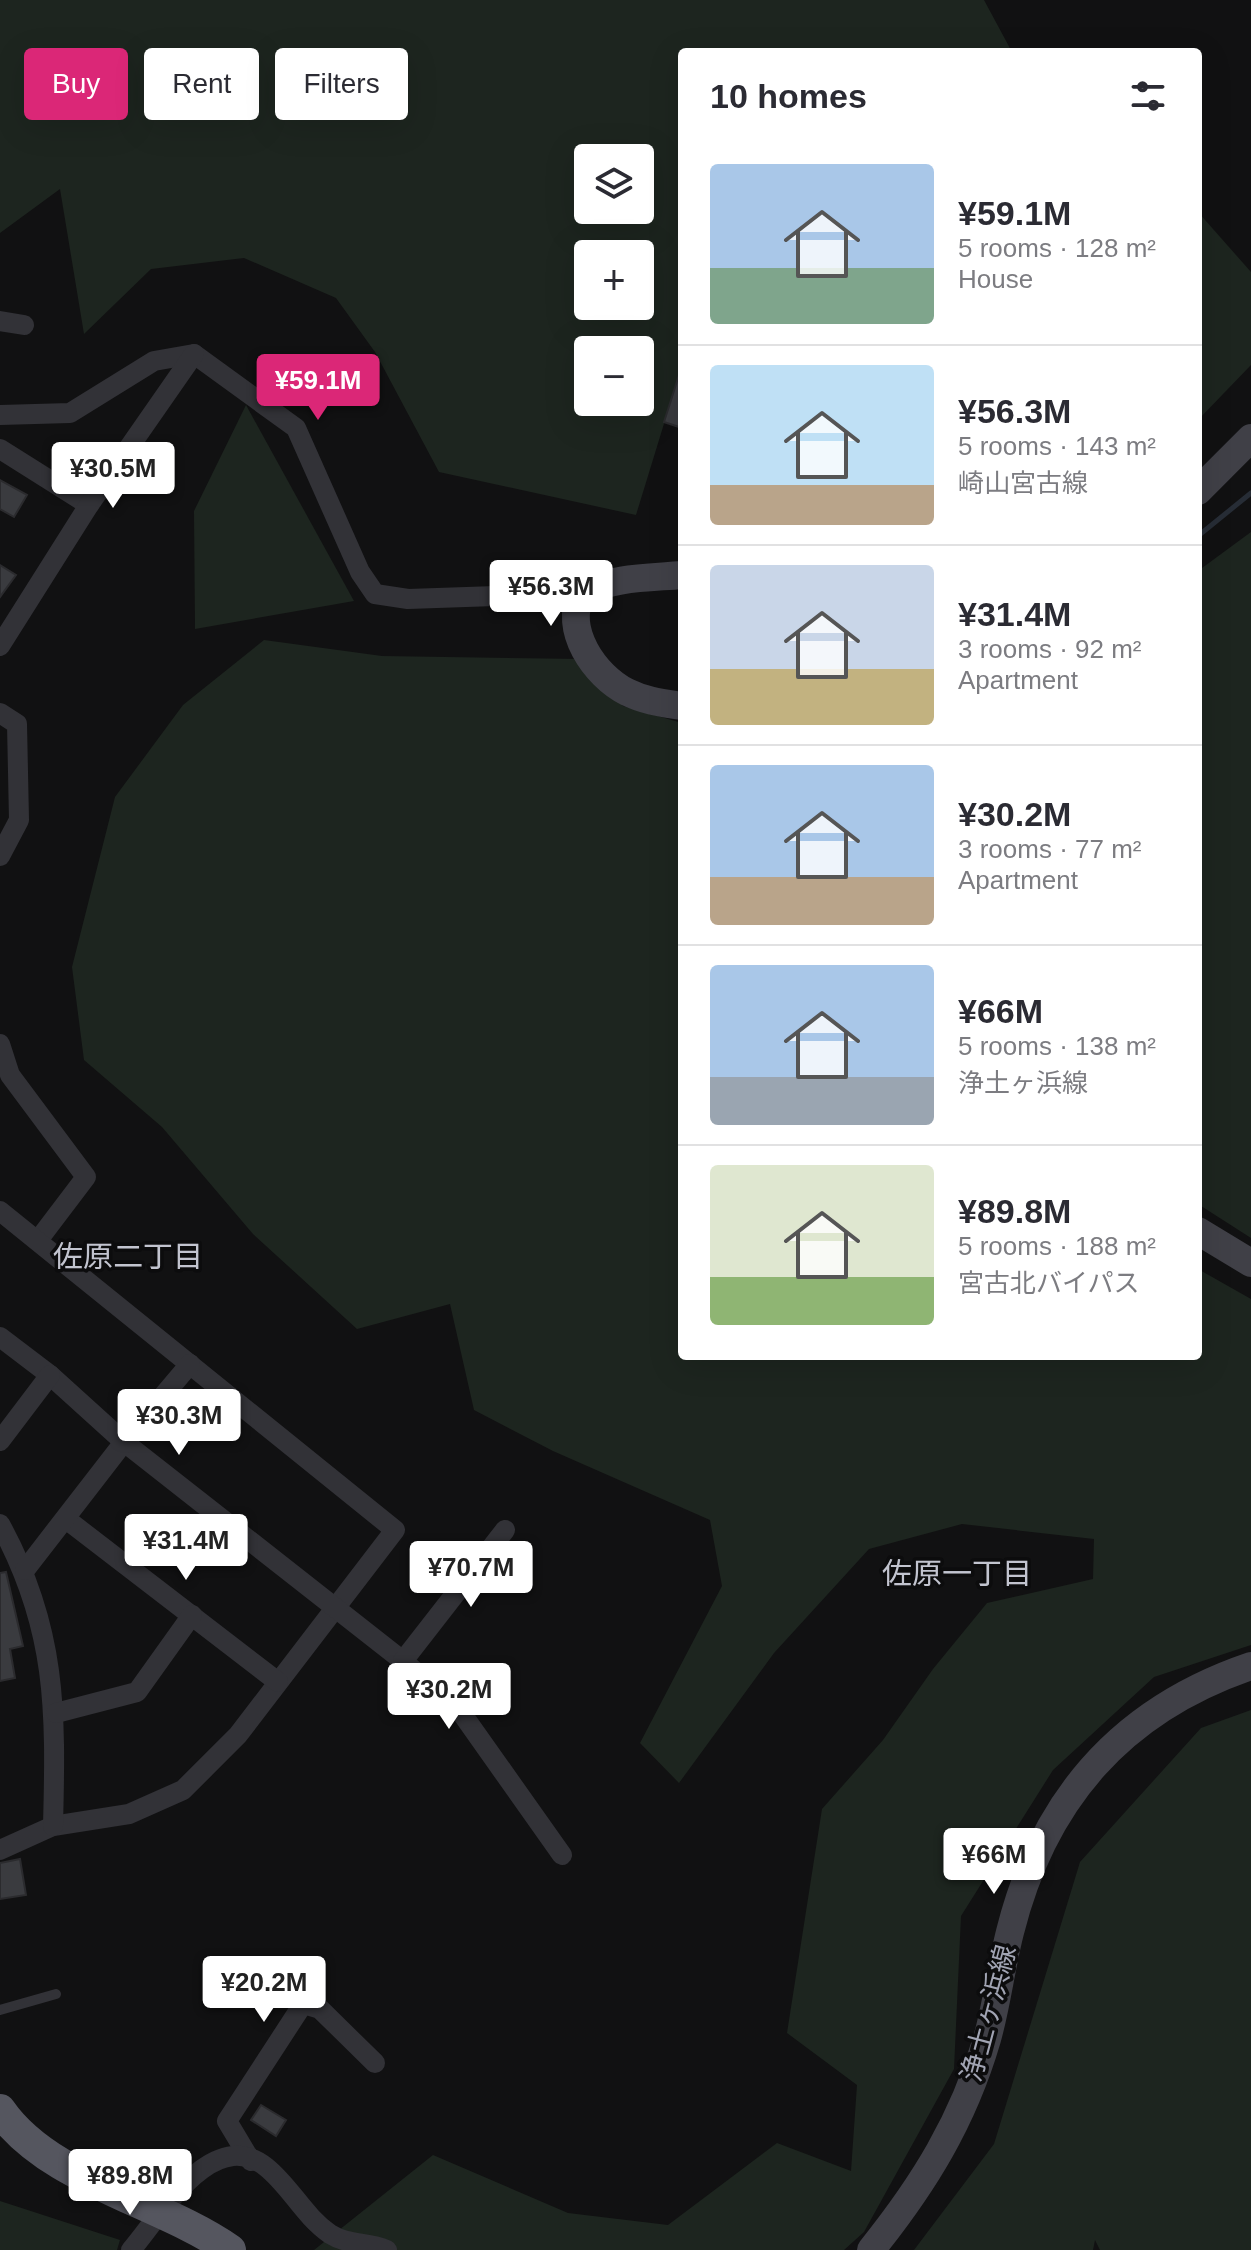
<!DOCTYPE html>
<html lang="en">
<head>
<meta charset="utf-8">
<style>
	:root { --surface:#fff; --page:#f2f2f3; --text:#2b2b33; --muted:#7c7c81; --line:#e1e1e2; --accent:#db2777 }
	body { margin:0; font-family:Helvetica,"Noto Sans JP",sans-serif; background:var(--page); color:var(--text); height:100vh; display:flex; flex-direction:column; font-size:30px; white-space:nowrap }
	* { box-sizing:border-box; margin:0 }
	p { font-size:26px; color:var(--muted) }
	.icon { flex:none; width:44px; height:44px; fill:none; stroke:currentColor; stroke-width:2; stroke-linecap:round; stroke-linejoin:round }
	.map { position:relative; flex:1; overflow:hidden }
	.sheet { position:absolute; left:678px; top:48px; width:524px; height:1312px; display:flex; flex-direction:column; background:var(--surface); border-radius:8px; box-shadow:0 8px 32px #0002 }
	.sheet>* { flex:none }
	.top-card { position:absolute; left:24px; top:48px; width:534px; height:72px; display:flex; gap:16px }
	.tools { position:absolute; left:574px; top:144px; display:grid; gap:16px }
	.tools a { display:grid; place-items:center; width:80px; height:80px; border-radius:8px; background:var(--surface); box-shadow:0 8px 32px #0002; font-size:40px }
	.price { position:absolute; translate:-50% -68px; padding:0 18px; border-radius:8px; background:#fff; color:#222; font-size:26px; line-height:52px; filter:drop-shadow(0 2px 4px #0008) }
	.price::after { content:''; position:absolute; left:50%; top:48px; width:24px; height:18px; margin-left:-12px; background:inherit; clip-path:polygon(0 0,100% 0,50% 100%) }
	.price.current { background:var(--accent); color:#fff }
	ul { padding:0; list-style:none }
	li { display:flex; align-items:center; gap:24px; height:200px; padding:0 32px }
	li+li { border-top:2px solid var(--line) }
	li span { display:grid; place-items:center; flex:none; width:224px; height:160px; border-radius:8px; color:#555 }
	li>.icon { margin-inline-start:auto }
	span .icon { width:96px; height:96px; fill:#fffc; stroke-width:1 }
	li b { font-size:34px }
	h2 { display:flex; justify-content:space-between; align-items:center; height:96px; padding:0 32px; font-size:34px }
	.pill { padding:0 28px; border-radius:8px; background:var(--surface); box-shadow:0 8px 32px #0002; font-size:28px; line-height:72px }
	.pill.current { background:var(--accent); color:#fff }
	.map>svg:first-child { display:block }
	.green { fill:#1d251f; fill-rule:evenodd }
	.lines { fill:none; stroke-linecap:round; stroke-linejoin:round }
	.stream { stroke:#272d36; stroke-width:5 }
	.building { fill:#3a3b3f; stroke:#2b2b2e; stroke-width:2 }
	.service { stroke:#323237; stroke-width:10 }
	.minor { stroke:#323237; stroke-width:20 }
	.secondary { stroke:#404047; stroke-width:28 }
	.trunk { stroke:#55565f; stroke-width:32 }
	.labels { text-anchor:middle; stroke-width:7; stroke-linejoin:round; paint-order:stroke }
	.street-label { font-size:28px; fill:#a1a4b3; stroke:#0c0c0d }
	.neighbourhood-label { font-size:30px; fill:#c2c4cf; stroke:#0c0c0d }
</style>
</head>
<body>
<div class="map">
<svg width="1251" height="2250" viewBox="0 0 1251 2250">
	<rect width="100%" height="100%" fill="#111112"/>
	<g class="green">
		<path d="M0 0H984L1012 52H682V365L636 515 439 472 375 352 336 298 244 258 151 269 84 334 60 189 0 233ZM588 158H640V210H588ZM588 254H640V306H588ZM588 350H640V402H588Z"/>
		<polygon points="1198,212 1251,272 1251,365 1198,420"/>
		<polygon points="246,405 354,601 195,629 194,511"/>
		<polygon points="1251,532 1251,1238 1198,1204 1198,571"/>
		<polygon points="264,640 382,656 581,659 623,706 682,723 682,1356 1198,1356 1198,1269 1251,1299 1251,1645 1154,1677 1053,1770 961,1916 954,2069 864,2232 844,2250 314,2250 433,2155 568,2213 668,2225 777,2143 851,2171 857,2085 787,2033 822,1809 883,1740 933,1669 987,1603 1093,1579 1094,1539 962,1524 869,1549 774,1653 679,1783 640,1743 722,1586 710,1520 553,1451 474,1410 450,1304 357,1329 253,1234 162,1127 84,1060 72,967 115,797 183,705"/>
		<polygon points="1251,1710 1251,2250 1100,2250 1095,2240 1093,2250 914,2250 994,2144 1080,1862 1201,1728"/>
		<polygon points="0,2201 120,2240 117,2250 0,2250"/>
	</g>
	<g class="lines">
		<polyline class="stream" points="1198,536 1251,493"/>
	</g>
	<g class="building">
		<polygon points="679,375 682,376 682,428 664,422"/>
		<polygon points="0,480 27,495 14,517 0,509"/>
		<polygon points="0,565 16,575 0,597"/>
		<polygon points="6,1572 23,1646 10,1649 15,1678 0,1681 0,1573"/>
		<polygon points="20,1859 26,1895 0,1899 0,1863"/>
		<polygon points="261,2105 286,2120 276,2136 251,2120"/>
	</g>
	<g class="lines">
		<polyline class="service" points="0,2010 56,1994"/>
		<g class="minor">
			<polyline points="0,321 24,325"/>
			<polyline points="0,415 70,413 154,361 194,354 296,428 360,572 375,594 408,599 582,593"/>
			<polyline points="0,449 89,505"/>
			<polyline points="0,646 89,505 194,354"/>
			<polyline points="0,713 17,724 19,820 0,856"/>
			<polyline points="0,1044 10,1075 86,1177 39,1239"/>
			<polyline points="0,1211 395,1530 238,1735 183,1790 129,1814 53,1826 0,1850"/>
			<polyline points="0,1337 50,1375 124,1442 403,1661 458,1708 562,1855"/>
			<polyline points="0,1441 50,1375"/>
			<polyline points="66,1519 278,1682"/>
			<path d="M0 1524C57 1628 56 1711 53 1826"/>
			<polyline points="25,1570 124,1442 190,1364"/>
			<polyline points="403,1661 505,1530"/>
			<polyline points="56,1713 137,1692 192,1615"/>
			<polyline points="251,2161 227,2121 303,2004 320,2009 375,2063"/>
			<path d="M131 2250C160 2217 212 2124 266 2167 290 2186 304 2216 330 2234 349 2246 367 2241 387 2250"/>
		</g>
		<g class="secondary">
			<polyline points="1198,491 1251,438"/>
			<path d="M682 575C647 578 614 577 582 593 562 629 595 676 627 692 645 701 663 703 682 706"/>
			<polyline points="1198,1231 1251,1263"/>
			<path d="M871 2250C924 2184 963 2121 987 2039 997 2004 1001 1967 1010 1932 1043 1800 1121 1710 1251 1666"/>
		</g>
		<path class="trunk" d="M0 2110C48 2180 162 2202 230 2250"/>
	</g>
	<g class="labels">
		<g class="street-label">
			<text transform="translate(988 2013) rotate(-75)" y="10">浄土ヶ浜線</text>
		</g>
		<g class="neighbourhood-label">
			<text x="128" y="1267">佐原二丁目</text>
			<text x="957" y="1584">佐原一丁目</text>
		</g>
	</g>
</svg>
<div class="tools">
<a><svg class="icon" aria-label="layers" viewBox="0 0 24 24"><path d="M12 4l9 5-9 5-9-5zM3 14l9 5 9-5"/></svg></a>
<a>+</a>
<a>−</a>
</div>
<b class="price current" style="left:318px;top:422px">¥59.1M</b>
<b class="price" style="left:113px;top:510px">¥30.5M</b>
<b class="price" style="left:551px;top:628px">¥56.3M</b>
<b class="price" style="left:179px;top:1457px">¥30.3M</b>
<b class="price" style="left:186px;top:1582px">¥31.4M</b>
<b class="price" style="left:471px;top:1609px">¥70.7M</b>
<b class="price" style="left:449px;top:1731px">¥30.2M</b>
<b class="price" style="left:994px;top:1896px">¥66M</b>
<b class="price" style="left:264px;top:2024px">¥20.2M</b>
<b class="price" style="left:130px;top:2217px">¥89.8M</b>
<div class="top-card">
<a class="pill current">Buy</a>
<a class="pill">Rent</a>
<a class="pill">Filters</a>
</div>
<section class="sheet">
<h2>10 homes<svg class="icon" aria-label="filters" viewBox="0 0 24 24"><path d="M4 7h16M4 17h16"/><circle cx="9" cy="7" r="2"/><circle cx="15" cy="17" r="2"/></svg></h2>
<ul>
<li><span style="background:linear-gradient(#a9c7e8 65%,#7fa58c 0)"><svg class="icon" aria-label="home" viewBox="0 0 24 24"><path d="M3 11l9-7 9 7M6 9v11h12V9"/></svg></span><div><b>¥59.1M</b><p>5 rooms · 128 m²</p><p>House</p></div></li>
<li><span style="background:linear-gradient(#bfe0f5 75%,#b9a48a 0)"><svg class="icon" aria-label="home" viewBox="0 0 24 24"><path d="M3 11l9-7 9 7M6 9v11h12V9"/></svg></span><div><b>¥56.3M</b><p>5 rooms · 143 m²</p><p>崎山宮古線</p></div></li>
<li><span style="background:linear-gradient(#c9d6e8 65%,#c2b280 0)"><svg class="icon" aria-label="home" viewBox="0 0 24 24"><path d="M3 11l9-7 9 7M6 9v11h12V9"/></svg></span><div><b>¥31.4M</b><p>3 rooms · 92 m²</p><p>Apartment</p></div></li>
<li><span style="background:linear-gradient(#a9c7e8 70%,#b9a48a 0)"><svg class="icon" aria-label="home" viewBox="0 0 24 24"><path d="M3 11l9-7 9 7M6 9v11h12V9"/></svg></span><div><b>¥30.2M</b><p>3 rooms · 77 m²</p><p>Apartment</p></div></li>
<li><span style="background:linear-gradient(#a9c7e8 70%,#9aa5b1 0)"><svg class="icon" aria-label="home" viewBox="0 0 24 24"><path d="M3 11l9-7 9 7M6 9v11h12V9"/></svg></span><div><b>¥66M</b><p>5 rooms · 138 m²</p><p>浄土ヶ浜線</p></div></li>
<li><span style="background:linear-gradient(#dfe7d0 70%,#8fb573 0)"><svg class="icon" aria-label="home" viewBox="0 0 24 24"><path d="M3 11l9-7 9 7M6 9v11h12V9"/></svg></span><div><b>¥89.8M</b><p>5 rooms · 188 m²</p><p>宮古北バイパス</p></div></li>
</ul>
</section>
</div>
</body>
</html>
